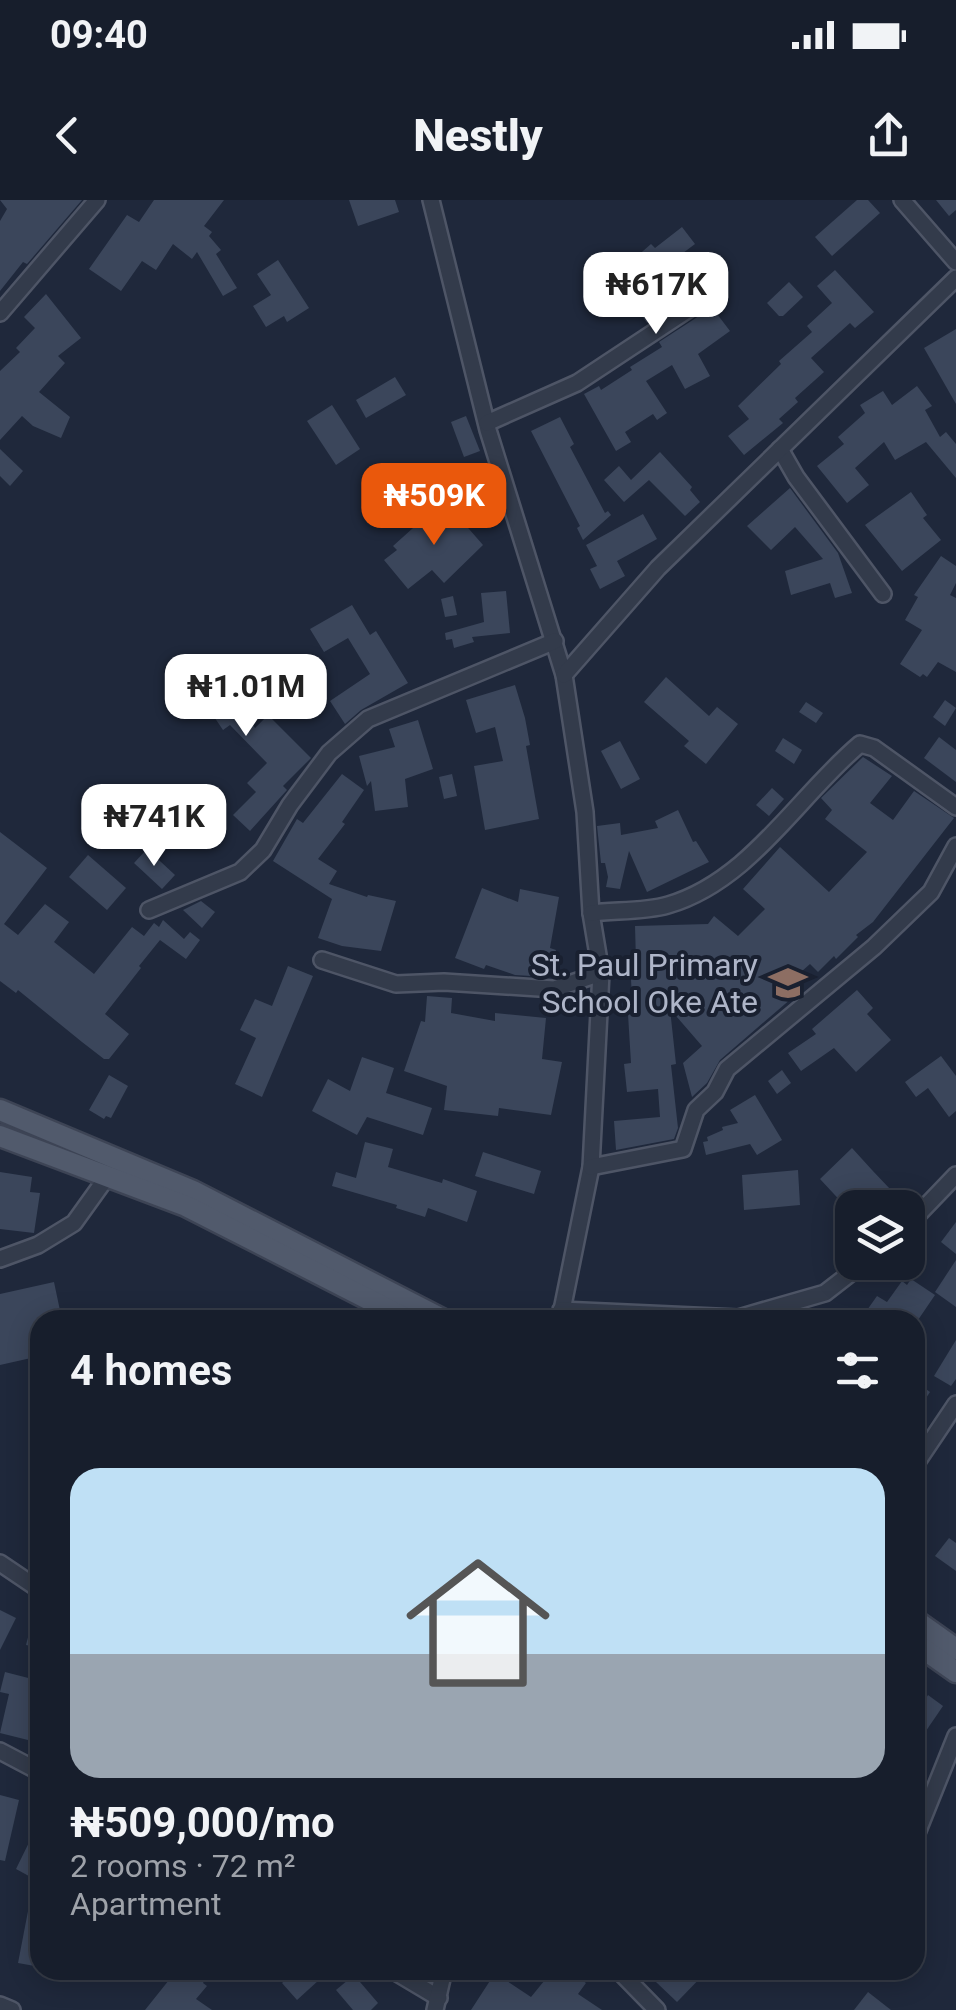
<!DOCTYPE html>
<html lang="en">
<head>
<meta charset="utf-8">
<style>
	:root { --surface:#171e2c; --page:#242b38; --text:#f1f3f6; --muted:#9ea2a9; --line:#363c48; --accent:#ea580c }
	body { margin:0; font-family:Roboto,sans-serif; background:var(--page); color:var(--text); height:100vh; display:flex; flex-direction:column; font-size:38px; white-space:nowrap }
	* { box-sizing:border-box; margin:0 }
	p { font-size:32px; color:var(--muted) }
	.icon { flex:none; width:55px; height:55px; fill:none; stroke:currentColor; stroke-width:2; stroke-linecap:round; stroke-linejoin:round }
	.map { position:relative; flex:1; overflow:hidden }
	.details { position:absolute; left:30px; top:1110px; width:895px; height:670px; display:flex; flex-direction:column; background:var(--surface); border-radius:30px; box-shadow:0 5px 25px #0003,0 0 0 2px var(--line) }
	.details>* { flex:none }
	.buttons { position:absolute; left:835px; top:990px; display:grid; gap:20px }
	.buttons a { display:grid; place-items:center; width:90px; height:90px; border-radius:20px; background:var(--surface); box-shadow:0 5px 25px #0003,0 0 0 2px var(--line); font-size:50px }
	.price { position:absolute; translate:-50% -85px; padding:0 22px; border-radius:20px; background:#fff; color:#222; font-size:32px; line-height:65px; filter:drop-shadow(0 2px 5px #0008) }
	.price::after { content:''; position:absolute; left:50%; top:60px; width:30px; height:22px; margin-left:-15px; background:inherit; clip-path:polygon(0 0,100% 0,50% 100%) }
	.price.current { background:var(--accent); color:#fff }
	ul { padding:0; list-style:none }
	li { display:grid; align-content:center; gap:20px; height:530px; padding:0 40px }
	li span { display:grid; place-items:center; height:310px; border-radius:30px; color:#555 }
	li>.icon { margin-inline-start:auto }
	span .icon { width:180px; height:180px; fill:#fffc; stroke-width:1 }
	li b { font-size:42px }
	h2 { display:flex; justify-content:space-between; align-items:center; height:120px; padding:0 40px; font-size:42px }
	.status { display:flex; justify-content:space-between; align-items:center; height:70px; padding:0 50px; background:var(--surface); direction:ltr }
	.status svg { height:28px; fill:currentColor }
	header { display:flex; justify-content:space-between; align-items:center; height:130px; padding:0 40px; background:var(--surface); font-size:45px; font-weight:800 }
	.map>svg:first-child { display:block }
	.building { fill:#3b465b }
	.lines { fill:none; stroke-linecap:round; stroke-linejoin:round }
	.minor-casing { stroke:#4e5566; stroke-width:20 }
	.major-casing { stroke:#3d4455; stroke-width:25 }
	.minor { stroke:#333b4b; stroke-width:15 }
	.major { stroke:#515a6c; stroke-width:20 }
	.labels { text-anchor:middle; stroke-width:8; stroke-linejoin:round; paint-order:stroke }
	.poi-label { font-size:32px; fill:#aeb5c8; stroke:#192030; text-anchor:end }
</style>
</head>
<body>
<div class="status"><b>09:40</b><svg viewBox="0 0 49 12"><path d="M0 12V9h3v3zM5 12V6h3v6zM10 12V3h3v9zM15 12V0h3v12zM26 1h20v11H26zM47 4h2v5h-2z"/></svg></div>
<header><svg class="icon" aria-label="back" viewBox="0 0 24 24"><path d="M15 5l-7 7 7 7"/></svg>Nestly<svg class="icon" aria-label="share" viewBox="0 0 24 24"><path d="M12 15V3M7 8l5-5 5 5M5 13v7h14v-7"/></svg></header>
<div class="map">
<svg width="956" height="1810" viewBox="0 0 956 1810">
	<rect width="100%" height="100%" fill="#1f283b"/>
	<g class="building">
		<polygon points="0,0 82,0 27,64 23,62 0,91 0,21 7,9"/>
		<polygon points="154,0 224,0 204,26 212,32 209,36 221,50 216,54 237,88 223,96 197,52 192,59 173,44 156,70 142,61 121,91 89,69 127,15 139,22"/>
		<polygon points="349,0 395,0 399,12 358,26"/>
		<polygon points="857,0 868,0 880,13 832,56 815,37"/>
		<polygon points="936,0 956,0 956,10 949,16"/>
		<polygon points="682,27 695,44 675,59 730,131 698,154 710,176 685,189 672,165 646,181 667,213 657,220 653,214 625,232 631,242 616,251 584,194 599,186 601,190 632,170 630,167 662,147 659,142 699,116 703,105 698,97 690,96 647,123 629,98 619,107 602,87 651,44 655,48"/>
		<polygon points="278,60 309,108 287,122 284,116 266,127 253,106 271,95 257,74"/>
		<polygon points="835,70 874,112 855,128 850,123 811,158 824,172 795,198 798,202 779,219 783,223 744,255 728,236 749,219 738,206 781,164 779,161 812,132 807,126 832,103 817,86"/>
		<polygon points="789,82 803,97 783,116 779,116 767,103"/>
		<polygon points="46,94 81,138 58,156 65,163 39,192 70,217 61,238 33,226 22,216 0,240 0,171 20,152 16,148 35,128 24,117"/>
		<polygon points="956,129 956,204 924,148"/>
		<polygon points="395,177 406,195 366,218 356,200"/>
		<polygon points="917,186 932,206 925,210 940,237 946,232 956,244 956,278 926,242 895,260 884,242 855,268 869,285 847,303 817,266 844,244 838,237 865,213 860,205 883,191 892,205"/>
		<polygon points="332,205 360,249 336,265 307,221"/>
		<polygon points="466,216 480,251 464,257 451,222"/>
		<polygon points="560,217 574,244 570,247 605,313 608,311 611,315 583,340 577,328 580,326 531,231"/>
		<polygon points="0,249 23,271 10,286 0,276"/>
		<polygon points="660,252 692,287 690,290 700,302 685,316 649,280 624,302 604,280 619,266 631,280"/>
		<polygon points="392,273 405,296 390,304 377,282"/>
		<polygon points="790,288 838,353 852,393 835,398 830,383 791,395 785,371 823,359 795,327 771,350 747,326"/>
		<polygon points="911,292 927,315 923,318 941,340 902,371 865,325"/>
		<polygon points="448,305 483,345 444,383 432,370 408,389 384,360 397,350 393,346 433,310 437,314"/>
		<polygon points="643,314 657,339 617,361 625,376 600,389 590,369 597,366 586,345"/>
		<polygon points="941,356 956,366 956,383 950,395 956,398 956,472 938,462 927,477 923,474 920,477 900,464 922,430 905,420 918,397 914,395"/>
		<polygon points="506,391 510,433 472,437 474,442 454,448 452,439 446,440 445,433 484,422 481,393"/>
		<polygon points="453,396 457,415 445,417 441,399"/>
		<polygon points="352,405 370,435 376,431 408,483 361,510 345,524 330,501 370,474 348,438 324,452 310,429"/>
		<polygon points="202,458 222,479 255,528 268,515 311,558 283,586 287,590 250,631 233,615 256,592 247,583 267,563 230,525 223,530 204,502 192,513 170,490"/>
		<polygon points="666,477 709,516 717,507 738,524 706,564 684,546 689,541 644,502"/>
		<polygon points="515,485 525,518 530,545 526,546 539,619 485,630 474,566 503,561 495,527 476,533 466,500"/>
		<polygon points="945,500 956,508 945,526 933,517"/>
		<polygon points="806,502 823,513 816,523 799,512"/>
		<polygon points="418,520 433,569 405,579 408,607 375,611 371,581 367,586 359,556 395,547 389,529"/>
		<polygon points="939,537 956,550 956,582 924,558"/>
		<polygon points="783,538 802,550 794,564 775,551"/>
		<polygon points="620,541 640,579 621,589 601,551"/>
		<polygon points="863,557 892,576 870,603 893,620 914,591 954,618 873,722 856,735 858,737 836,759 834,756 818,772 810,764 783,788 792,798 720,860 707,883 692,897 683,863 702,846 670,809 676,864 671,865 678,928 674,939 616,950 614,921 660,917 658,889 627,892 624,864 631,863 627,798 632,798 630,761 636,761 635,726 708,724 714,716 738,736 765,709 743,689 780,647 829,692 867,652 825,619 832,610 821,598"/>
		<polygon points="342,574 364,590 342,622 345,624 318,659 337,671 329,684 367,697 368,695 396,701 381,751 342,746 318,738 332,699 273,661 297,619 303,623"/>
		<polygon points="452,574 457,596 444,599 439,577"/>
		<polygon points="772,588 784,599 769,616 756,605"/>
		<polygon points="678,610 693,642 696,641 709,662 647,692 629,651 620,689 606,687 608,677 605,663 601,663 597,626 620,623 621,635 658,628 655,621"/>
		<polygon points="0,632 47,668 4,724 18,735 45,704 69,722 54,742 94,774 132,727 144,736 154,723 159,727 163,720 184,739 190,732 200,740 186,759 160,740 139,766 141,768 105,814 129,834 109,859 104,859 82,842 18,790 16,793 0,781"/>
		<polygon points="147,649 175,675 162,689 134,663"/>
		<polygon points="88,655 126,688 107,710 69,677"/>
		<polygon points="482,688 518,702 520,689 559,697 550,748 556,750 547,777 515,775 486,765 484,769 455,758"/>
		<polygon points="201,701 215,712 202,728 183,710"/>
		<polygon points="288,766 313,776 262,897 235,884 256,838 240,830 255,799 272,806"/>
		<polygon points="857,790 873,808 867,814 891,840 856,872 834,848 801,871 788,853 816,834 812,829"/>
		<polygon points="427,796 452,798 451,813 495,821 495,813 546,818 542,859 562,862 551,915 499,908 498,916 444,910 447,886 404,871 421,821 425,822"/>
		<polygon points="941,856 956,876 956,911 949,917 928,888 916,897 905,882"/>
		<polygon points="362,857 394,868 386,893 432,908 423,935 367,917 357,935 312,911 328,879 350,891"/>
		<polygon points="782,870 791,883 777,894 768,881"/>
		<polygon points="109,875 128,886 111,918 106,916 104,919 89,910"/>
		<polygon points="755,895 782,940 757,955 750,944 706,955 703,942 708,941 707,937 723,930 722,927 738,923 730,910"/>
		<polygon points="365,942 393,949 388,967 442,983 443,979 477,991 467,1022 428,1008 425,1017 396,1008 397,1005 332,986 336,972 356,978"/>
		<polygon points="852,948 872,970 908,1008 847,1008 820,979"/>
		<polygon points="483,952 541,971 534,994 475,976"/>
		<polygon points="798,970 800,1005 744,1010 742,975"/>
		<polygon points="0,972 32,977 30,992 40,993 34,1033 0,1029"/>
		<polygon points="956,1022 956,1054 941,1042"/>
		<polygon points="956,1060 956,1107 935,1092"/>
		<polygon points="911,1079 935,1095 918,1120 860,1120 877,1096 887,1102 902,1081 907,1085"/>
		<polygon points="54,1082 62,1120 40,1120 40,1156 0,1165 0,1094"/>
		<polygon points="956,1140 956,1179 951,1186 934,1176"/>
		<polygon points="915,1181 930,1192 915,1215"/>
		<polygon points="949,1338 956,1343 956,1371 935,1356"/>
		<polygon points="36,1406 40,1406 40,1448 26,1445"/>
		<polygon points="0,1410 16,1418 0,1450"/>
		<polygon points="5,1472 40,1481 40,1543 0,1533 9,1494 0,1492"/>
		<polygon points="928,1495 943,1506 915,1547 915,1515"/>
		<polygon points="0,1595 19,1600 5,1661 0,1660"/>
		<polygon points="40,1620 40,1767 18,1763 34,1680 38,1681 16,1669"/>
		<polygon points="177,1770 210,1770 203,1783 207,1786 196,1799 212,1810 145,1810"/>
		<polygon points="296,1770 330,1770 297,1800 282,1783"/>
		<polygon points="553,1770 569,1770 586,1783 578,1794 602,1810 471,1810 495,1773 531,1797"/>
		<polygon points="667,1770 708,1770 677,1802 656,1782"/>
		<polygon points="354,1775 378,1803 371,1810 353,1810 336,1790"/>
		<polygon points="868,1792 891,1810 854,1810"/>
	</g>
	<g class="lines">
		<g class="minor-casing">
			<g id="minor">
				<polyline points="431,0 488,230 564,475 585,612 591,713 601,773 591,967 560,1120"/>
				<polyline points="902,0 956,62"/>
				<polyline points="0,113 97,0"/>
				<polyline points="487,223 577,183 692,107"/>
				<polyline points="780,249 796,277 883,394"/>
				<polyline points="564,475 658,368 956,78"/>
				<polyline points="149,710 240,672 263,650 290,605 329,553 368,519 555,441"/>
				<path d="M591 713C616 710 644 712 668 705 750 681 797 597 860 544L874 548 956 607"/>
				<polyline points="322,760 396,784 444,782 554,789 601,773"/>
				<polyline points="591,967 683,949 696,910 715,892 727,869 874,747 931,692 956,646"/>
				<polyline points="908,1025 956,975"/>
				<polyline points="0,1059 38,1045 74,1023 107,977"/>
				<polyline points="561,1110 738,1118 825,1093 865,1062"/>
				<polyline points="915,1265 956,1204"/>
				<polyline points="0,1363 40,1390"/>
				<polyline points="0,1551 40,1572"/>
				<polyline points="915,1638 956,1536"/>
				<polyline points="392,1770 439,1798"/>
				<polyline points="618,1770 657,1810"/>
				<polyline points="0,1805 12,1810"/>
				<polyline points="435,1810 444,1770"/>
			</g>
		</g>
		<g class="major-casing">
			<g id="major">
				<polyline points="0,910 193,991 444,1120"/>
				<polyline points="0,936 186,1006 409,1120"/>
				<polyline points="915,1420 956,1449"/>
				<polyline points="915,1443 956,1472"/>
			</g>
		</g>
		<use href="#minor" class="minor"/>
		<use href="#major" class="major"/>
	</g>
	<defs>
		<g id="school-bare" transform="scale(3)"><path d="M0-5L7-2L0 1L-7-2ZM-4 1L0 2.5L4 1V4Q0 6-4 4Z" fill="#8d6e63" stroke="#192030" stroke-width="2.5" paint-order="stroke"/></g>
	</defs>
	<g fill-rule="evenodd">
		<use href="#school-bare" x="788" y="783"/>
	</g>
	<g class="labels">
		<g class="poi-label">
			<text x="758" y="776">St. Paul Primary<tspan x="758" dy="37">School Oke Ate</tspan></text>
		</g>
	</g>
</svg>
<div class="buttons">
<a><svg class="icon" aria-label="layers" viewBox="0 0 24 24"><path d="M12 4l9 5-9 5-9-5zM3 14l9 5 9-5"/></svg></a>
</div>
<b class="price" style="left:656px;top:137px">₦617K</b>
<b class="price current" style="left:434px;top:348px">₦509K</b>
<b class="price" style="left:246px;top:539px">₦1.01M</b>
<b class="price" style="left:154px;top:669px">₦741K</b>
<section class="details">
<h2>4 homes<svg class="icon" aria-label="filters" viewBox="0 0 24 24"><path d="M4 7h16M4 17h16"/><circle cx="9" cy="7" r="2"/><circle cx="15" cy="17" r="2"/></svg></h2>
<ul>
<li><span style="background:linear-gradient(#bfe0f5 60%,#9aa5b1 0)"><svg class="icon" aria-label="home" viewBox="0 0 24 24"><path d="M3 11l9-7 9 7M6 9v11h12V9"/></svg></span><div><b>₦509,000/mo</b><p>2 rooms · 72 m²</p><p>Apartment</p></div></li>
</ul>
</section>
</div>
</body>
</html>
